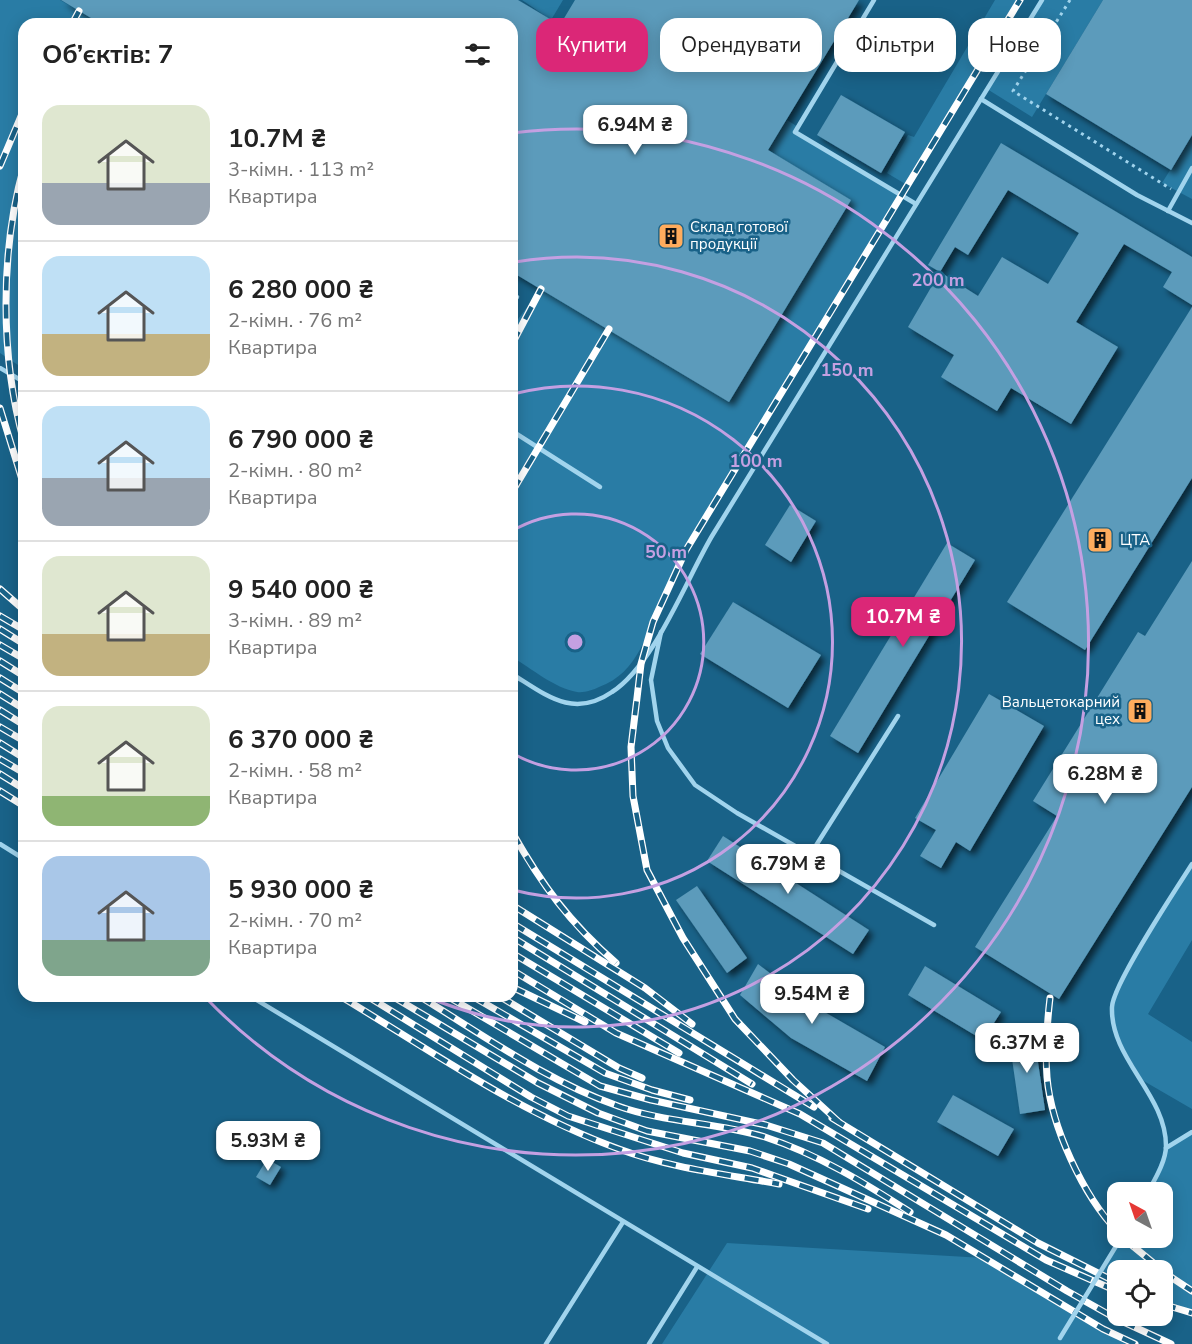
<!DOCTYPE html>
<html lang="uk">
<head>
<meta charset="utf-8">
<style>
	:root { --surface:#fff; --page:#f2f2f2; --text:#222; --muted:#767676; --line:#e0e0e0; --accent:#db2777 }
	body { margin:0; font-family:"Nunito Sans",sans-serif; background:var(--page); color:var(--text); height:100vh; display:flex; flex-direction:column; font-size:22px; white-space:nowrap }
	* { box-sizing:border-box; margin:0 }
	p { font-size:20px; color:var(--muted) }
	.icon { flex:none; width:33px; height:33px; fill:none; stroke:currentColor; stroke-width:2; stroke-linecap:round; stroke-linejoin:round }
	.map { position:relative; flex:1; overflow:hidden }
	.sheet { position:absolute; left:18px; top:18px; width:500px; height:984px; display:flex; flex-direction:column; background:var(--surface); border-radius:18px; box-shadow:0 3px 15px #0003 }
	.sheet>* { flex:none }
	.guide { position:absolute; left:536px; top:18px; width:566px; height:54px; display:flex; gap:12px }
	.needle { width:39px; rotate:320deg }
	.buttons { position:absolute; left:1107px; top:1182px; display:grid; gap:12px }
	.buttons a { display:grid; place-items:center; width:66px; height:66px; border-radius:12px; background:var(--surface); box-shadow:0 3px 15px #0003; font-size:30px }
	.price { position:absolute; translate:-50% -51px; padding:0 14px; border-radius:12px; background:#fff; color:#222; font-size:20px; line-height:39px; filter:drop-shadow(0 2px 3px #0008) }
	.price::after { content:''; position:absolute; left:50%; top:36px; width:18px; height:14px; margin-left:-9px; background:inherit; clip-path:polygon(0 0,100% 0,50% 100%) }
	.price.current { background:var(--accent); color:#fff }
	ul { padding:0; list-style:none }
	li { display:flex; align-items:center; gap:18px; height:150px; padding:0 24px }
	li+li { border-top:2px solid var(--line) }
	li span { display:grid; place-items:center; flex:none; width:168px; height:120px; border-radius:18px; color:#555 }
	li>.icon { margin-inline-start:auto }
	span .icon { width:72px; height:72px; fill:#fffc; stroke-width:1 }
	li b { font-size:26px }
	h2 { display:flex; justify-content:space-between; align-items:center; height:72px; padding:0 24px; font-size:26px }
	.chip { padding:0 21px; border-radius:18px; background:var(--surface); box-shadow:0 3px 15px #0003; font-size:21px; line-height:54px }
	.chip.current { background:var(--accent); color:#fff }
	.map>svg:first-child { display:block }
	.green { fill:#297ca5 }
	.building { fill:#5c9bbb; fill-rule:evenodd; filter:url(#shadow) }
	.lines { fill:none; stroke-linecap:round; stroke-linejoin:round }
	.path { stroke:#a1d4ed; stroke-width:3; stroke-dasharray:3 4.5; stroke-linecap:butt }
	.service { stroke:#a1d4ed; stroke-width:4.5 }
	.rail-casing { stroke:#fff; stroke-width:7 }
	.rail { stroke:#196288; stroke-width:4.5; stroke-dasharray:14; stroke-linecap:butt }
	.service-bridge { stroke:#a1d4ed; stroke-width:4.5 }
	.ring { fill:none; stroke:#c4a0e2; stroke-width:3 }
	.labels { text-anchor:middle; stroke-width:5; stroke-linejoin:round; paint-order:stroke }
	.poi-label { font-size:15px; fill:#fff; stroke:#196288; text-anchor:start }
	.centre { fill:#c4a0e2; stroke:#196288; stroke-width:3 }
	.ring-label { font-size:18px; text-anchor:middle; font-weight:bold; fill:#c4a0e2; stroke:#196288; stroke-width:5; stroke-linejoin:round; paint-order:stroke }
</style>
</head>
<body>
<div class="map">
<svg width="1192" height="1344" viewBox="0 0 1192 1344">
	<defs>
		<filter id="shadow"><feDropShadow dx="4.5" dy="4.5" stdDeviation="3" flood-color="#0009"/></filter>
	</defs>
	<rect width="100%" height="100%" fill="#196288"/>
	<g class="green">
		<polygon points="0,0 60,0 101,24 24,24 24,369 0,353"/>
		<polygon points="522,0 563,0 551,20"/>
		<polygon points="995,0 1020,0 907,185 887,173 908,135 914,137"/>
		<polygon points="1042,0 1103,0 1032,117 987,89"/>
		<path d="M787 120 798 127 795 131 900 195 686 550C678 565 670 580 663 595 648 630 639 673 599 687 593 690 584 693 577 692 554 688 531 668 512 657V327L541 289 729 402 851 200 768 150Z"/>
		<polygon points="1192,135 1192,199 1162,183"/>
		<polygon points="1192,864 1192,940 1148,1014 1192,1042 1192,1109 1142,1080 1115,1032 1112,1006 1138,952"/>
		<polygon points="1192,1132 1192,1313 1163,1304 1162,1270 1118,1270 1117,1284 1098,1274 1121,1238 1162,1238 1162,1192 1148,1192 1166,1148"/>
		<polygon points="727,1243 984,1258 1103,1329 1135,1344 662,1344"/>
	</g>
	<g class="building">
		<polygon points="61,0 518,0 560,25 575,0 859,0 768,150 851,200 729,402 512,272 512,24 101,24"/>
		<polygon points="1103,0 1192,0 1192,135 1171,170 1046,94"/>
		<polygon points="841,95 905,132 881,173 817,135"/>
		<path d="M1001 143 1192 257V305L1163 287 1172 272 1124 244 1076 322 1118 347 1071 424 1011 388 997 411 941 377 954 355 908 327 940 272 928 265ZM1008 190 1079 233 1048 284 1002 257 978 296 940 272 955 247 968 255Z"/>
		<polygon points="1192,307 1192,478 1085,650 1007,602"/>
		<polygon points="790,505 816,521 791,562 765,545"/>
		<polygon points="947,543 975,560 858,753 830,736"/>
		<polygon points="1192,561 1192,787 1059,999 975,947 1057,816 1033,801 1138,632 1145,636"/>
		<polygon points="733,602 821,655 788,708 700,654"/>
		<polygon points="989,694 1044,726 970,851 956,842 941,868 920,856 936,830 915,818"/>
		<polygon points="723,836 869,930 853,954 707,861"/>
		<polygon points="697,886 747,958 727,973 676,900"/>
		<polygon points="758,964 809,1003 885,1047 867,1081 791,1038 740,995"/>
		<polygon points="925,966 1001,1012 983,1040 908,995"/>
		<polygon points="1034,1035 1045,1110 1020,1114 1009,1038"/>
		<polygon points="953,1095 1014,1129 998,1156 937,1122"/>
		<polygon points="267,1159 281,1167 270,1185 256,1177"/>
	</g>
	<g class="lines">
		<polyline class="path" points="1070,0 1013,91 1171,189"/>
		<g class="service">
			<polyline points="874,0 795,132 916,204"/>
			<polyline points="981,99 1137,195 1192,223"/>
			<polyline points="1168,211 1192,168"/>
			<polyline points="512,303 517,297"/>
			<polyline points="0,368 24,382"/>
			<polyline points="512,431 600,487"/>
			<polyline points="661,632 651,680 657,721 668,748 695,785 737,813 934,925"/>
			<path d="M512 674C546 695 573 719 612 692 654 665 686 580 712 536 822 357 932 179 1042 0"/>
			<polyline points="0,844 24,859"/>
			<polyline points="810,855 898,716"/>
			<polyline points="250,996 827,1344"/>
			<polyline points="1166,1148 1192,1132"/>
			<path d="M1148 1192C1155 1179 1166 1161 1166 1146 1166 1094 1110 1059 1112 1007 1113 984 1176 889 1192 864"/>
			<polyline points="546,1344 623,1222"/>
			<polyline points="649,1344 697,1267"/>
		</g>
		<g class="rail-casing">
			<g id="rail">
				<polyline points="72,24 79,11"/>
				<polyline points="0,166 24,109"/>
				<path d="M24 166C0 251 0 357 24 442"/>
				<polyline points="512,344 541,289"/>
				<polyline points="0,408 24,486"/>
				<polyline points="512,492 609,329"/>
				<polyline points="0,589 24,610"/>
				<polyline points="0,616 24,630"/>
				<polyline points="0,629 24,644"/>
				<polyline points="0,645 24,659"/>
				<polyline points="0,661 24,676"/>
				<polyline points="0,678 24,693"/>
				<polyline points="0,694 24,709"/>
				<polyline points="0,710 24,725"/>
				<polyline points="0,727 24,741"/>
				<polyline points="0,743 24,758"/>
				<polyline points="0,759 24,773"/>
				<polyline points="0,774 24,789"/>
				<polyline points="0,791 24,806"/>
				<path d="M512 832C542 885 569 922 616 963"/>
				<polyline points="512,905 645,988 692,1024"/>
				<polyline points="512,923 814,1107"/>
				<polyline points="512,937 752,1084"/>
				<polyline points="512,953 679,1053"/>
				<polyline points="512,970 616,1033 800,1114 1046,1260 1112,1289"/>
				<polyline points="512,987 585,1022"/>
				<path d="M340 996C430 1050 519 1113 619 1149 670 1168 725 1174 779 1184"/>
				<polyline points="367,996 531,1097 568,1116 683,1153 752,1168 868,1209"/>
				<polyline points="392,996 538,1083 598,1113 647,1131 750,1151 789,1164 946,1235 1103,1329 1135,1344"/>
				<path d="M419 996C483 1035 547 1081 618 1106 665 1123 717 1122 765 1137 817 1154 865 1183 910 1212"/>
				<polyline points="447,996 600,1086 651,1100 766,1125 823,1143 1067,1291 1115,1318 1171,1344"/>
				<polyline points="472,996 605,1073 652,1090 690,1100"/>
				<polyline points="499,996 619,1068 642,1078"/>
				<path d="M1050 998C1047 1024 1045 1050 1047 1077 1051 1126 1083 1196 1118 1232"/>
				<polyline points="832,1118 1038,1243 1118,1283"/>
				<polyline points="839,1122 793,1080 735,1019 683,938 647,870 633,796 631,747 637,698 641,664 653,622 686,550 1020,0"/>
				<polyline points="1123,1238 1162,1270"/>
				<polyline points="1162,1271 1192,1291"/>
				<polyline points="1162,1304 1192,1313"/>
			</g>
		</g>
		<use href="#rail" class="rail"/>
		<polyline class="service-bridge" points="1060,1338 1121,1238"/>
	</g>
	<g class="ring">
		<path d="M512 531A128 128 0 1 1 512 753"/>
		<path d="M513 394A256 256 0 1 1 513 890"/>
		<path d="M515 262A385 385 0 1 1 425 996"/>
		<path d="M512 133A513 513 0 1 1 206 998"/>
	</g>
	<defs>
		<g id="building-square" transform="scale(1.35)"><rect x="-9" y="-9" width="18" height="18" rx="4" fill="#ffac5d" stroke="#196288"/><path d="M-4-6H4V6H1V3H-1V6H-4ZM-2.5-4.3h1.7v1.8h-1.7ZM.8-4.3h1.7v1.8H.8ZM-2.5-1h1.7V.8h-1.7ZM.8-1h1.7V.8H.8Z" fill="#111"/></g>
	</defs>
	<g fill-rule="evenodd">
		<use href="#building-square" x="671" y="236"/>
		<use href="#building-square" x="1100" y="540"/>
		<use href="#building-square" x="1140" y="711"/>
	</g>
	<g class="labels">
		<g class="poi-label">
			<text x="690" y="232">Склад готової<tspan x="690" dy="17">продукції</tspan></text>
			<text x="1120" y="545">ЦТА</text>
			<text x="1120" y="707" text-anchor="end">Вальцетокарний<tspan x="1120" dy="17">цех</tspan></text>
		</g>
	</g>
	<circle cx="575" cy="642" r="9" class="centre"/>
	<g class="ring-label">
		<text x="938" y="286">200 m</text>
		<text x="847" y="376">150 m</text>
		<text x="756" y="467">100 m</text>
		<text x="666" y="558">50 m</text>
	</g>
</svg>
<div class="buttons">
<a><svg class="needle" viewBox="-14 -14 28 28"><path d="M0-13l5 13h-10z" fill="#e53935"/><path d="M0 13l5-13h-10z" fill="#767676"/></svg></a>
<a><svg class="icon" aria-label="locate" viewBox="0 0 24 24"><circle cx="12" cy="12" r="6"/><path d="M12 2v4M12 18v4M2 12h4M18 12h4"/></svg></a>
</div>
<b class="price" style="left:635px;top:156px">6.94M ₴</b>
<b class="price current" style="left:903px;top:648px">10.7M ₴</b>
<b class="price" style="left:1105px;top:805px">6.28M ₴</b>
<b class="price" style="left:788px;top:895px">6.79M ₴</b>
<b class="price" style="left:812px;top:1025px">9.54M ₴</b>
<b class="price" style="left:1027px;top:1074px">6.37M ₴</b>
<b class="price" style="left:268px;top:1172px">5.93M ₴</b>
<div class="guide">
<a class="chip current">Купити</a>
<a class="chip">Орендувати</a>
<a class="chip">Фільтри</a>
<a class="chip">Нове</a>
</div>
<section class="sheet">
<h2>Об’єктів: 7<svg class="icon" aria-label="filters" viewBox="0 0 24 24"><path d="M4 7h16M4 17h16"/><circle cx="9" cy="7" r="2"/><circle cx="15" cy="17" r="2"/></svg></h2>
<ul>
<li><span style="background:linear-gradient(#dfe7d0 65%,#9aa5b1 0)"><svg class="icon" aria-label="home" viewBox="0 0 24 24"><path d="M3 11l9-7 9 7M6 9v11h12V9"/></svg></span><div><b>10.7M ₴</b><p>3-кімн. · 113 m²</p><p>Квартира</p></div></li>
<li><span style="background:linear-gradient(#bfe0f5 65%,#c2b280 0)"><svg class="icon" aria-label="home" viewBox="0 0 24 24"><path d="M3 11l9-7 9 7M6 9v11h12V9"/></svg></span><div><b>6 280 000 ₴</b><p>2-кімн. · 76 m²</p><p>Квартира</p></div></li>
<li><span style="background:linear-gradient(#bfe0f5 60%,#9aa5b1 0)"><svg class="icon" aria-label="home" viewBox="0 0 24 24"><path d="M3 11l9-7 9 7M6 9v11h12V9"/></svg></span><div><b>6 790 000 ₴</b><p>2-кімн. · 80 m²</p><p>Квартира</p></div></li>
<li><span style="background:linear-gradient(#dfe7d0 65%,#c2b280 0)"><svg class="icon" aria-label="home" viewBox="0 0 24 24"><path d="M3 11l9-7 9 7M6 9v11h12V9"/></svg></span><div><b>9 540 000 ₴</b><p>3-кімн. · 89 m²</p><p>Квартира</p></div></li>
<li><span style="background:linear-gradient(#dfe7d0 75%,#8fb573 0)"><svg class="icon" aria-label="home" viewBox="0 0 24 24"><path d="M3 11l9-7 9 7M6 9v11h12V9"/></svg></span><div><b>6 370 000 ₴</b><p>2-кімн. · 58 m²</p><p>Квартира</p></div></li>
<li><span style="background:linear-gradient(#a9c7e8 70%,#7fa58c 0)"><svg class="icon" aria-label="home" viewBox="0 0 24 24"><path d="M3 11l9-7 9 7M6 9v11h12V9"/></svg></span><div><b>5 930 000 ₴</b><p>2-кімн. · 70 m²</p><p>Квартира</p></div></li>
</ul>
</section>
</div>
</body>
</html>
